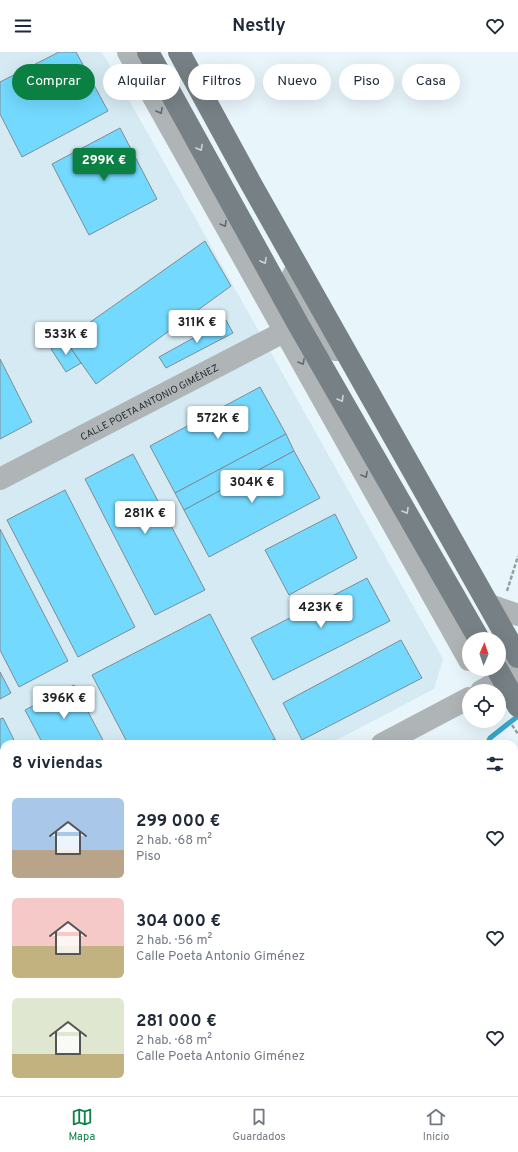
<!DOCTYPE html>
<html lang="es">
<head>
<meta charset="utf-8">
<style>
	:root { --surface:#fff; --page:#f6f6f7; --text:#1f2937; --muted:#747a83; --line:#e0e1e3; --accent:#0b8043 }
	body { margin:0; font-family:Overpass,sans-serif; background:var(--page); color:var(--text); height:100vh; display:flex; flex-direction:column; font-size:15px; white-space:nowrap }
	* { box-sizing:border-box; margin:0 }
	p { font-size:13px; color:var(--muted) }
	.icon { flex:none; width:22px; height:22px; fill:none; stroke:currentColor; stroke-width:2; stroke-linecap:round; stroke-linejoin:round }
	.map { position:relative; flex:1; overflow:hidden }
	.sheet { position:absolute; left:0px; top:688px; width:518px; height:356px; display:flex; flex-direction:column; background:var(--surface); border-radius:12px 12px 0 0; box-shadow:0 4px 16px #0002 }
	.sheet>* { flex:none }
	.banner { position:absolute; left:12px; top:12px; width:494px; height:36px; display:flex; gap:8px }
	.needle { width:26px; rotate:2deg }
	.fabs { position:absolute; left:462px; top:580px; display:grid; gap:8px }
	.fabs a { display:grid; place-items:center; width:44px; height:44px; border-radius:50%; background:var(--surface); box-shadow:0 4px 16px #0002; font-size:20px }
	.price { position:absolute; translate:-50% -34px; padding:0 9px; border-radius:4px; background:#fff; color:#222; font-size:13px; line-height:26px; filter:drop-shadow(0 1px 2px #0008) }
	.price::after { content:''; position:absolute; left:50%; top:24px; width:12px; height:9px; margin-left:-6px; background:inherit; clip-path:polygon(0 0,100% 0,50% 100%) }
	.price.on { background:var(--accent); color:#fff }
	ul { padding:0; list-style:none }
	li { display:flex; align-items:center; gap:12px; height:100px; padding:0 12px }
	li span { display:grid; place-items:center; flex:none; width:112px; height:80px; border-radius:6px; color:#555 }
	li>.icon { margin-inline-start:auto }
	span .icon { width:48px; height:48px; fill:#fffc; stroke-width:1 }
	li b { font-size:17px }
	h2 { display:flex; justify-content:space-between; align-items:center; height:48px; padding:0 12px; font-size:17px }
	.tag { padding:0 14px; border-radius:18px; background:var(--surface); box-shadow:0 4px 16px #0002; font-size:14px; line-height:36px }
	.tag.on { background:var(--accent); color:#fff }
	header { display:flex; justify-content:space-between; align-items:center; height:52px; padding:0 12px; background:var(--surface); font-size:18px; font-weight:700 }
	.tabs { display:flex; justify-content:space-around; align-items:center; height:56px; border-top:1px solid var(--line); background:var(--surface); font-size:11px; color:var(--muted) }
	.tabs a { display:grid; justify-items:center; gap:2px }
	.tabs .on { color:var(--accent) }
	.map>svg:first-child { display:block }
	.built { fill:#d5eaf3 }
	.lines { fill:none; stroke-linecap:round; stroke-linejoin:round }
	.stream { stroke:#3ba6ca; stroke-width:5 }
	.building { fill:#73d9ff; stroke:#808c91 }
	.path { stroke:#959fa3; stroke-width:2.5; stroke-dasharray:4 2; stroke-linecap:butt }
	.minor { stroke:#afb5b7; stroke-width:22 }
	.major { stroke:#778185; stroke-width:22 }
	.oneway { stroke:#646a6c }
	.oneway2 { stroke:#c6d3d8 }
	.labels { text-anchor:middle; stroke-width:3.5; stroke-linejoin:round; paint-order:stroke }
	.street-label { font-size:10px; fill:#272c2e; stroke:#e8f6fb }
</style>
</head>
<body>
<header><svg class="icon" aria-label="menu" viewBox="0 0 24 24"><path d="M4 6h16M4 12h16M4 18h16"/></svg>Nestly<svg class="icon" aria-label="heart" viewBox="0 0 24 24"><path d="M12 20l-8-8c-3-5 5-10 8-4 3-6 11-1 8 4z"/></svg></header>
<div class="map">
<svg width="518" height="1044" viewBox="0 0 518 1044">
	<rect width="100%" height="100%" fill="#e8f6fb"/>
	<polygon class="built" points="0,0 102,0 443,607 434,637 329,692 4,692 4,861 0,863"/>
	<g class="lines">
		<g class="stream">
			<polyline points="487,692 490,686 518,664"/>
			<polyline points="447,1044 448,1040"/>
		</g>
	</g>
	<g class="building">
		<polygon points="59,0 76,0 108,59 22,105 0,62 0,30"/>
		<polygon points="120,76 157,147 89,183 52,112"/>
		<polygon points="205,189 231,234 96,332 65,288"/>
		<polygon points="226,268 233,281 166,316 159,305"/>
		<polygon points="65,288 81,311 66,320 51,297"/>
		<polygon points="0,307 32,370 0,387"/>
		<polygon points="260,335 286,382 175,441 150,394"/>
		<polygon points="286,382 294,399 184,458 175,441"/>
		<polygon points="294,399 320,446 209,505 184,458"/>
		<polygon points="133,402 205,538 155,563 85,427"/>
		<polygon points="65,438 135,575 78,605 7,468"/>
		<polygon points="335,462 357,506 289,543 265,498"/>
		<polygon points="0,477 68,609 19,635 0,598"/>
		<polygon points="367,526 390,569 273,628 251,586"/>
		<polygon points="210,562 275,687 265,692 128,692 92,623"/>
		<polygon points="401,588 422,626 302,688 283,651"/>
		<polygon points="0,620 11,641 0,647"/>
		<polygon points="74,633 105,692 43,692 25,658"/>
		<polygon points="3,666 16,692 4,692 4,719 0,721 0,667"/>
		<polygon points="275,687 277,692 265,692"/>
		<polygon points="0,771 4,779 4,838 0,840"/>
	</g>
	<g class="lines">
		<g class="path">
			<polyline points="507,539 518,504"/>
			<polyline points="512,673 518,682"/>
			<polyline points="0,957 4,954"/>
			<polyline points="285,1044 287,1040"/>
		</g>
		<g class="minor">
			<polyline points="128,0 469,608"/>
			<path d="M293 223C303 240 312 255 298 272 323 270 325 279 336 298"/>
			<path id="s1" d="M0 427 297 273"/>
			<polyline points="490,553 518,563"/>
			<path d="M499 589C505 601 507 614 502 627"/>
			<polyline points="481,639 502,627 515,625 518,629"/>
			<polyline points="382,692 469,646"/>
			<polyline points="0,888 4,886"/>
		</g>
		<g class="major">
			<polyline points="148,0 298,272 479,587"/>
			<polyline points="179,0 250,130 518,605"/>
			<polyline points="497,617 518,654"/>
		</g>
	</g>
	<defs><path id="oneway-chevron" d="M-2-3.5L2.5 0L-2 3.5" fill="none" stroke-width="1.6" stroke-linecap="round" stroke-linejoin="round"/></defs>
	<g class="oneway">
		<use href="#oneway-chevron" transform="translate(160 59) rotate(61)"/>
		<use href="#oneway-chevron" transform="translate(224 172) rotate(60)"/>
		<use href="#oneway-chevron" transform="translate(302 310) rotate(61)"/>
		<use href="#oneway-chevron" transform="translate(365 423) rotate(61)"/>
	</g>
	<g class="oneway2">
		<use href="#oneway-chevron" transform="translate(200 96) rotate(61)"/>
		<use href="#oneway-chevron" transform="translate(264 209) rotate(61)"/>
		<use href="#oneway-chevron" transform="translate(341 347) rotate(60)"/>
		<use href="#oneway-chevron" transform="translate(406 459) rotate(60)"/>
	</g>
	<g class="labels">
		<g class="street-label">
			<text dy="4" stroke="none"><textPath href="#s1" startOffset="168">CALLE POETA ANTONIO GIMÉNEZ</textPath></text>
		</g>
	</g>
</svg>
<div class="fabs">
<a><svg class="needle" viewBox="-14 -14 28 28"><path d="M0-13l5 13h-10z" fill="#e53935"/><path d="M0 13l5-13h-10z" fill="#747a83"/></svg></a>
<a><svg class="icon" aria-label="locate" viewBox="0 0 24 24"><circle cx="12" cy="12" r="6"/><path d="M12 2v4M12 18v4M2 12h4M18 12h4"/></svg></a>
</div>
<b class="price on" style="left:104px;top:130px">299K €</b>
<b class="price" style="left:197px;top:292px">311K €</b>
<b class="price" style="left:66px;top:304px">533K €</b>
<b class="price" style="left:218px;top:388px">572K €</b>
<b class="price" style="left:252px;top:452px">304K €</b>
<b class="price" style="left:145px;top:483px">281K €</b>
<b class="price" style="left:321px;top:577px">423K €</b>
<b class="price" style="left:64px;top:668px">396K €</b>
<div class="banner">
<a class="tag on">Comprar</a>
<a class="tag">Alquilar</a>
<a class="tag">Filtros</a>
<a class="tag">Nuevo</a>
<a class="tag">Piso</a>
<a class="tag">Casa</a>
</div>
<section class="sheet">
<h2>8 viviendas<svg class="icon" aria-label="filters" viewBox="0 0 24 24"><path d="M4 7h16M4 17h16"/><circle cx="9" cy="7" r="2"/><circle cx="15" cy="17" r="2"/></svg></h2>
<ul>
<li><span style="background:linear-gradient(#a9c7e8 65%,#b9a48a 0)"><svg class="icon" aria-label="home" viewBox="0 0 24 24"><path d="M3 11l9-7 9 7M6 9v11h12V9"/></svg></span><div><b>299 000 €</b><p>2 hab. · 68 m²</p><p>Piso</p></div><svg class="icon" aria-label="heart" viewBox="0 0 24 24"><path d="M12 20l-8-8c-3-5 5-10 8-4 3-6 11-1 8 4z"/></svg></li>
<li><span style="background:linear-gradient(#f6c9c9 60%,#c2b280 0)"><svg class="icon" aria-label="home" viewBox="0 0 24 24"><path d="M3 11l9-7 9 7M6 9v11h12V9"/></svg></span><div><b>304 000 €</b><p>2 hab. · 56 m²</p><p>Calle Poeta Antonio Giménez</p></div><svg class="icon" aria-label="heart" viewBox="0 0 24 24"><path d="M12 20l-8-8c-3-5 5-10 8-4 3-6 11-1 8 4z"/></svg></li>
<li><span style="background:linear-gradient(#dfe7d0 70%,#c2b280 0)"><svg class="icon" aria-label="home" viewBox="0 0 24 24"><path d="M3 11l9-7 9 7M6 9v11h12V9"/></svg></span><div><b>281 000 €</b><p>2 hab. · 68 m²</p><p>Calle Poeta Antonio Giménez</p></div><svg class="icon" aria-label="heart" viewBox="0 0 24 24"><path d="M12 20l-8-8c-3-5 5-10 8-4 3-6 11-1 8 4z"/></svg></li>
</ul>
</section>
</div>
<nav class="tabs">
<a class="on"><svg class="icon" aria-label="map" viewBox="0 0 24 24"><path d="M3 6l6-2 6 2 6-2v14l-6 2-6-2-6 2zM9 4v14M15 6v14"/></svg>Mapa</a>
<a><svg class="icon" aria-label="saved" viewBox="0 0 24 24"><path d="M7 4h10v16l-5-4-5 4z"/></svg>Guardados</a>
<a><svg class="icon" aria-label="home" viewBox="0 0 24 24"><path d="M3 11l9-7 9 7M6 9v11h12V9"/></svg>Inicio</a>
</nav>
</body>
</html>
